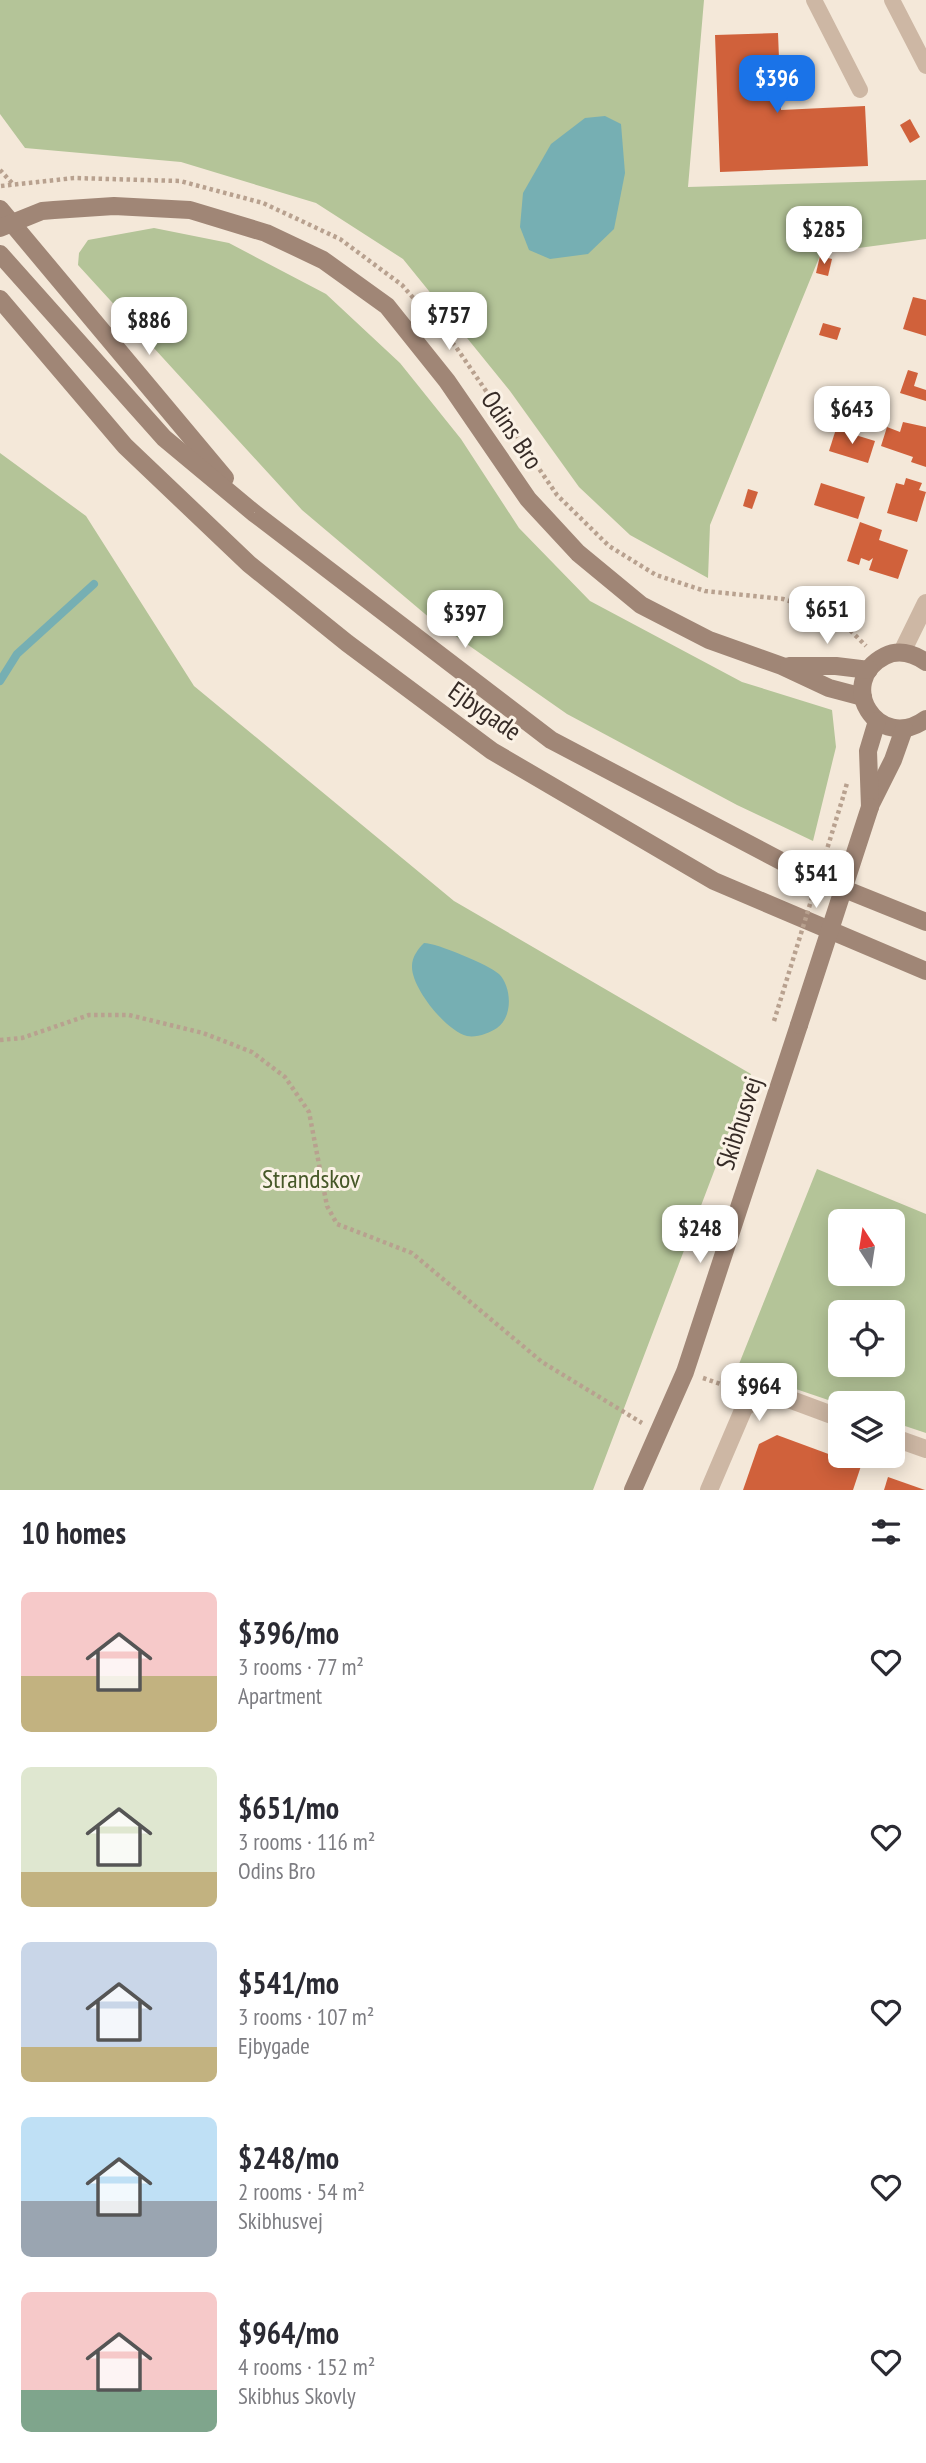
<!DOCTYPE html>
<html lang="en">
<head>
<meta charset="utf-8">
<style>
	:root { --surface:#fff; --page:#f7f7f7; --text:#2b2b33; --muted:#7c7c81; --accent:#1a73e8 }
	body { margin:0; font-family:"PT Sans Narrow",sans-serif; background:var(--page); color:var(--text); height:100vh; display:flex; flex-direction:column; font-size:26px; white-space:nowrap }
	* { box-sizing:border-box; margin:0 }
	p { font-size:23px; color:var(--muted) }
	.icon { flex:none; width:38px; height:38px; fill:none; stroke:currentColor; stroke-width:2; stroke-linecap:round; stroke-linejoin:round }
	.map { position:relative; height:1490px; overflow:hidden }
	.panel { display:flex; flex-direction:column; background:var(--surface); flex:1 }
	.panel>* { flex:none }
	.needle { width:46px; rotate:348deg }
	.buttons { position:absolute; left:828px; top:1209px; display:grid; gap:14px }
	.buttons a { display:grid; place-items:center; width:77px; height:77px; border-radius:10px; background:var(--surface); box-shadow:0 4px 18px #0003; font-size:35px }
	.price { position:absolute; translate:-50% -60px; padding:0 16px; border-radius:14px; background:#fff; color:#222; font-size:23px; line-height:46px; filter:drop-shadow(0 2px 4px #0008) }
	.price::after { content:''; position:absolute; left:50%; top:42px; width:21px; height:16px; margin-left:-10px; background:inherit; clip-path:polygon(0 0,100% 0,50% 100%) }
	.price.selected { background:var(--accent); color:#fff }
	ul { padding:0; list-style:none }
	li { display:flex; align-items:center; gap:21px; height:175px; padding:0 21px }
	li span { display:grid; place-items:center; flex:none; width:196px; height:140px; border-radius:10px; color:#555 }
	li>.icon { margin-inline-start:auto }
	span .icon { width:84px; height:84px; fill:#fffc; stroke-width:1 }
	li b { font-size:30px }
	h2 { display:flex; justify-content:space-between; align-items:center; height:84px; padding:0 21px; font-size:30px }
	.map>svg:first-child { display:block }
	.green { fill:#b4c498; fill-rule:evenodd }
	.water { fill:#76afb3 }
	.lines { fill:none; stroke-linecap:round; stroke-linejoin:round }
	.stream { stroke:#76afb3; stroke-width:8 }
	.building { fill:#d0613b }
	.path { stroke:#b8a18f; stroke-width:4.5; stroke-dasharray:3.5 3.5; stroke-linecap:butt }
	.lane { stroke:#cdb7a4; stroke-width:16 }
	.street { stroke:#cdb7a4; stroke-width:18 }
	.secondary { stroke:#a08676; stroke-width:18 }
	.path-bridge { stroke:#b8a18f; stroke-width:4.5; stroke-dasharray:3.5 3.5; stroke-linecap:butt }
	.secondary-bridge { stroke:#a08676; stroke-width:18 }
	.labels { text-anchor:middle; stroke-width:6; stroke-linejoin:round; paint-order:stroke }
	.street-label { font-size:26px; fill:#372c27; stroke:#fbf2e6 }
	.park-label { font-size:26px; fill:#465828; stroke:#fbf2e6 }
</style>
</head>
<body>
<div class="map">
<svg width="926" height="1490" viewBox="0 0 926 1490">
	<rect width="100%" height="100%" fill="#f4e8d9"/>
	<g class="green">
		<polygon points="0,0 704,0 688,187 926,180 926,239 821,253 710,525 708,578 630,535 579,487 510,391 403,259 316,203 181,162 25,148 0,114"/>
		<polygon points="154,228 229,243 326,294 400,363 461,439 519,528 590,601 742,682 832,710 836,747 813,841 737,805 567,714 431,619 302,510 78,265 79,253 88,240"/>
		<polygon points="0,453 86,516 194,686 454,901 751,1074 593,1490 0,1490"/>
		<path d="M817 1169 926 1214V1433L893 1422 892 1404H840L737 1369ZM840 1222H892V1274H840ZM840 1312H892V1365H840Z"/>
	</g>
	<g class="water">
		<polygon points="605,116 621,124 625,173 614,229 588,254 550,259 529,250 520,227 523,193 551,144 585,118"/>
		<path d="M424 943C437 943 489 965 499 974 512 987 513 1017 497 1028 490 1033 476 1038 467 1036 446 1031 411 987 412 966 412 957 418 949 424 943Z"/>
	</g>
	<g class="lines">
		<polyline class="stream" points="0,681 17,654 94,584"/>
	</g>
	<g class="building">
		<polygon points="778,33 781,110 865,106 868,166 720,172 715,35"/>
		<polygon points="910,119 920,137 910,143 900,125"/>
		<polygon points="820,256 832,259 828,276 816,273"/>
		<polygon points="913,297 926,300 926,336 903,329"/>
		<polygon points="823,323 841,328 837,340 819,335"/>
		<polygon points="908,370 918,373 914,386 926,390 926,401 900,393"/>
		<polygon points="903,422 926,427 926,467 911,462 913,457 881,446 887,427 900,432"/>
		<polygon points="836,429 875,441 868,463 829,451"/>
		<polygon points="906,478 922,483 919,490 926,492 917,522 887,513 896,483 904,485"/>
		<polygon points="821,483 865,497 858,519 814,505"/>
		<polygon points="748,489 758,492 752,509 743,506"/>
		<polygon points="860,522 882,530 879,540 908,550 898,579 869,570 873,558 869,561 861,558 859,565 847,561"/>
		<polygon points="777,1435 861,1466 853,1490 743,1490 759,1444"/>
		<polygon points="888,1477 925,1490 884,1490"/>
	</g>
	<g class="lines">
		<g class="path">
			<polyline points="0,170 12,183"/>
			<polyline points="1,186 74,178 180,181 263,203 340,239 402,285 456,347 557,495 609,546 656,575 705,591 783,599 821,611 849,629 866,646"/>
			<polyline points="844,794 847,783"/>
			<polyline points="0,1040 22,1038 89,1015 129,1015 203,1033 252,1052 285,1077 309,1112 327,1206 337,1224 412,1253 542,1362 642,1423"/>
			<polyline points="703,1378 735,1389"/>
		</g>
		<g class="lane">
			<polyline points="814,0 860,90"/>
			<polyline points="892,0 926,66"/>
		</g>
		<g class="street">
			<polyline points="902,652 926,603"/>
			<polyline points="892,1437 926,1449"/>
			<polyline points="709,1490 744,1408 759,1397 778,1395 840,1418"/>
		</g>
		<g class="secondary">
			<polyline points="0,209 225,478"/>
			<polyline points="0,228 42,211 54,210 114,206 190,210 266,233 323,260 387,306 447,381 528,499 578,553 641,605 709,640 782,666 829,688 863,697"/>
			<polyline points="0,254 164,438 254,513 551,740 802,872 926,922"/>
			<polyline points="0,299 125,446 249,564 347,643 492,751 714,881 926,971"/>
			<path d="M926 662C914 654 899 649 885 656 834 682 878 754 926 719"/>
			<polyline points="789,666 836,666 869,670"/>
			<polyline points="871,804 893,760 904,729"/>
			<polyline points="870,807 868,751 877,721"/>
			<polyline points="633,1490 685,1372 799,1025"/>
		</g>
		<polyline class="path-bridge" points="774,1021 844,794"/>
		<polyline class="secondary-bridge" points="799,1025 870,807"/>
	</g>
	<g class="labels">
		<g class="street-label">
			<text transform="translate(512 430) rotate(56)" y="9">Odins Bro</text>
			<text transform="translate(485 711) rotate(35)" y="9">Ejbygade</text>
			<text transform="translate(739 1123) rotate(-72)" y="9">Skibhusvej</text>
		</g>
		<g class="park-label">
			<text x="311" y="1188">Strandskov</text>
		</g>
	</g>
</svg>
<div class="buttons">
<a><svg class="needle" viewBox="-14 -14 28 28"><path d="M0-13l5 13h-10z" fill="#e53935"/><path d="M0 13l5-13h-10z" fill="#7c7c81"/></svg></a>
<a><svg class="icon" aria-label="locate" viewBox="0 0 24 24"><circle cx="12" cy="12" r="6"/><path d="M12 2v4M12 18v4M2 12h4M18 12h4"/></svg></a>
<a><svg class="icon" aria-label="layers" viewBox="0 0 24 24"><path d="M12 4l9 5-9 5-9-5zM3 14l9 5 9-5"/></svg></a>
</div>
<b class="price selected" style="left:777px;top:115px">$396</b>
<b class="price" style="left:824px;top:266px">$285</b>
<b class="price" style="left:449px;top:352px">$757</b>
<b class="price" style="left:149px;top:357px">$886</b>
<b class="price" style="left:852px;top:446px">$643</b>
<b class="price" style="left:827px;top:646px">$651</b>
<b class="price" style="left:465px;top:650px">$397</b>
<b class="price" style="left:816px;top:910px">$541</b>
<b class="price" style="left:700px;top:1265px">$248</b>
<b class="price" style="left:759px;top:1423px">$964</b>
</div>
<section class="panel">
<h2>10 homes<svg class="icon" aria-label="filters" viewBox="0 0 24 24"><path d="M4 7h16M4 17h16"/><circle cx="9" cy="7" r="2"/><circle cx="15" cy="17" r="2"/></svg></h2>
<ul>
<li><span style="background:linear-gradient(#f6c9c9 60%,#c2b280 0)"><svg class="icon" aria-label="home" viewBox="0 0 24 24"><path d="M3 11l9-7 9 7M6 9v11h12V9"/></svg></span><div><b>$396/mo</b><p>3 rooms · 77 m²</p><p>Apartment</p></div><svg class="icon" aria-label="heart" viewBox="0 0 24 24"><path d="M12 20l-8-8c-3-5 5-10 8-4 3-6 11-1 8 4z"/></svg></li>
<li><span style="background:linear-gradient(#dfe7d0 75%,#c2b280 0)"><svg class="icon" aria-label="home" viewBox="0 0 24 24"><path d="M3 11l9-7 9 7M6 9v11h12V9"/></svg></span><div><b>$651/mo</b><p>3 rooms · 116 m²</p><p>Odins Bro</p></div><svg class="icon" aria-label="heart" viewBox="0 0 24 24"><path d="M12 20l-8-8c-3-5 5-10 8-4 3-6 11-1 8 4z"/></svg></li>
<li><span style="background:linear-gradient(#c9d6e8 75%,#c2b280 0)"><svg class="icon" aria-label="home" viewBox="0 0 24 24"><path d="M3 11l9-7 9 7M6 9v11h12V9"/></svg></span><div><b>$541/mo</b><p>3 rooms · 107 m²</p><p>Ejbygade</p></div><svg class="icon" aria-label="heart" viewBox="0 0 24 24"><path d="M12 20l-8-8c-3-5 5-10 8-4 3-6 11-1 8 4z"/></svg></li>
<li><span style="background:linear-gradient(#bfe0f5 60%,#9aa5b1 0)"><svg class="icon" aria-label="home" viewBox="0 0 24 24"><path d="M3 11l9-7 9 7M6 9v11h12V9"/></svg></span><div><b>$248/mo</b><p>2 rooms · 54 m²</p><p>Skibhusvej</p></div><svg class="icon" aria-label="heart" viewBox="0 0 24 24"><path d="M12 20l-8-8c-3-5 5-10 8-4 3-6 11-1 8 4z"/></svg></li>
<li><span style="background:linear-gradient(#f6c9c9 70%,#7fa58c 0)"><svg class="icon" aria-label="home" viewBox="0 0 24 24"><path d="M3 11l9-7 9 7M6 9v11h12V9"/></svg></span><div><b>$964/mo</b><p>4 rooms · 152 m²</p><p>Skibhus Skovly</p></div><svg class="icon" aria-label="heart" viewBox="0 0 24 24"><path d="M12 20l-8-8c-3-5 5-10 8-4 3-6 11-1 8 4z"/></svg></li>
</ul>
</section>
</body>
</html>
